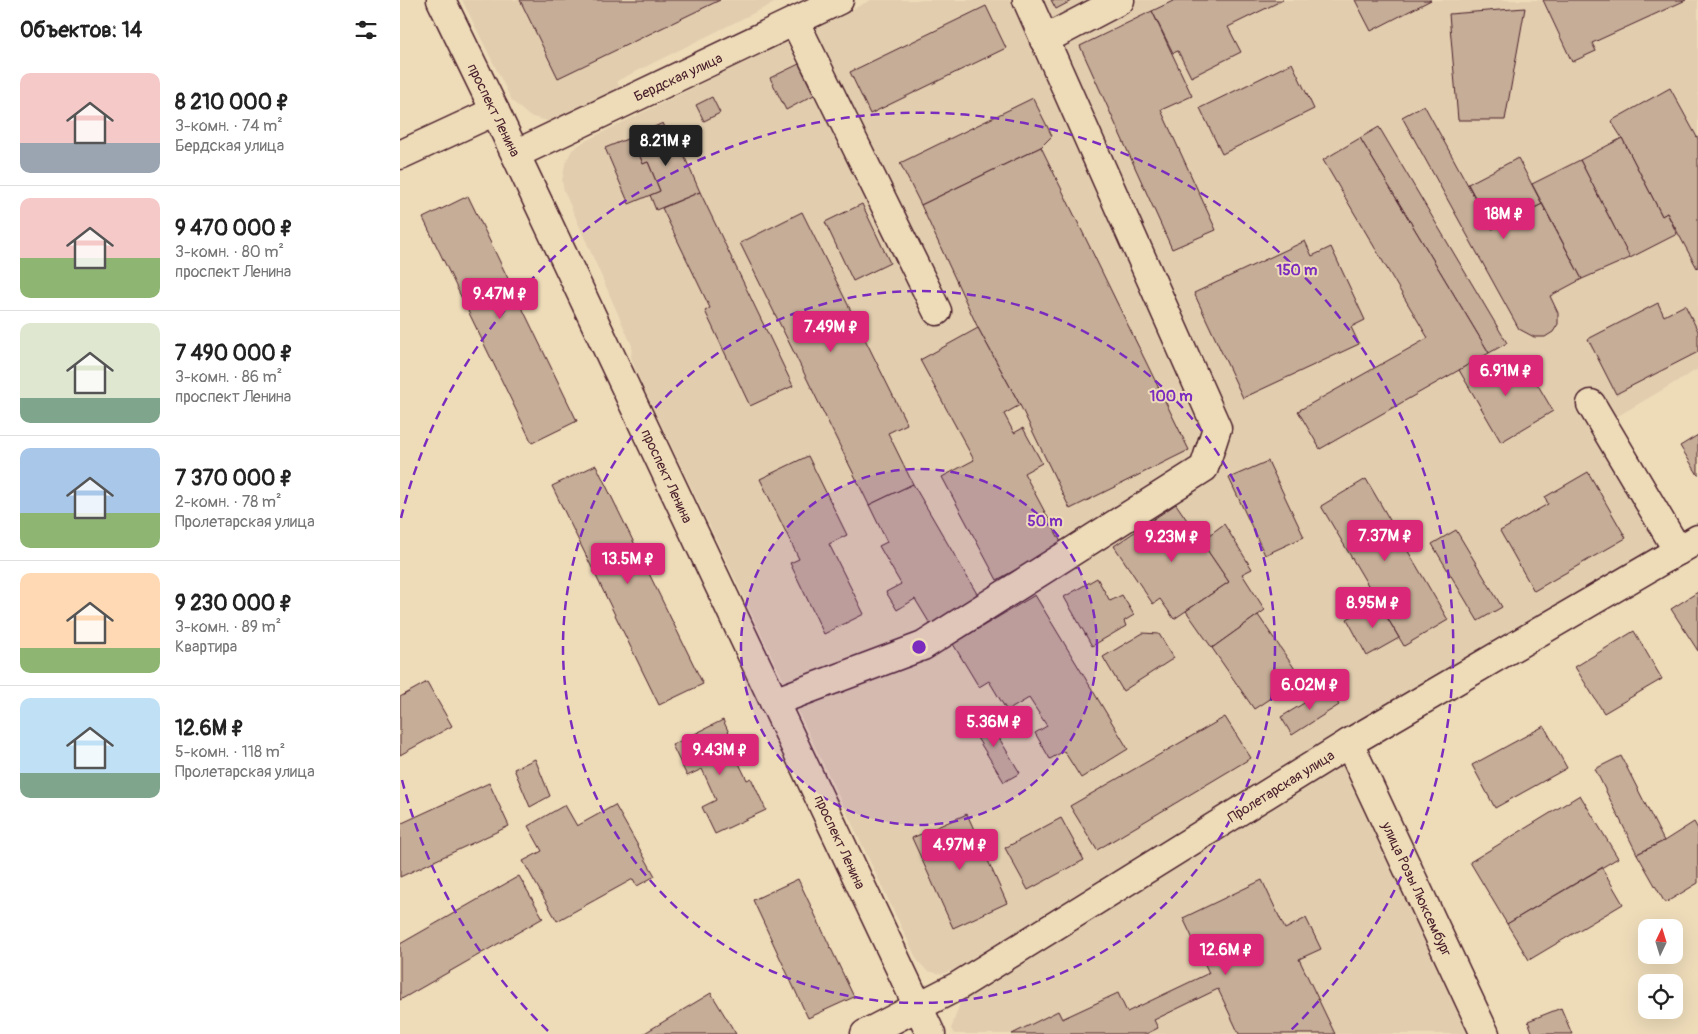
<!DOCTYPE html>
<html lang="ru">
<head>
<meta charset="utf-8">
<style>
	:root { --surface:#fff; --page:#f6f6f6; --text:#222; --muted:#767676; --line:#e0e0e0; --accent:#db2777 }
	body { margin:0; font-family:Pangolin,sans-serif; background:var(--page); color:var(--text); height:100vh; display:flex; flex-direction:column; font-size:19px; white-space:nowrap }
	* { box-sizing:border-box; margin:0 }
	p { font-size:16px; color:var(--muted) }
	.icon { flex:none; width:28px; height:28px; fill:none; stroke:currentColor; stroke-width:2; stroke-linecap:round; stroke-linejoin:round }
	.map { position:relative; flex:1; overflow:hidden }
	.side { display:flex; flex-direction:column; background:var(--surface); width:400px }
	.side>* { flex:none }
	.needle { width:32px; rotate:4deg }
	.buttons { position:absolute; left:1238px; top:919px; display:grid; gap:10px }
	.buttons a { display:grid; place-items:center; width:45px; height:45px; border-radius:10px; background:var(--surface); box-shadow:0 5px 20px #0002; font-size:25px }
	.price { position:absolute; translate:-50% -42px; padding:0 11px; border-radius:5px; background:var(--accent); color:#fff; font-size:16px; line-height:32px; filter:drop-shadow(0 1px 2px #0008) }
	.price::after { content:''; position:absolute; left:50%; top:30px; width:15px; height:11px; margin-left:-8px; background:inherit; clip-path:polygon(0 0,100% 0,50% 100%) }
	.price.active { background:#222; color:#fff }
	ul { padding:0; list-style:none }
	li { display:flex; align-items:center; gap:15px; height:125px; padding:0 20px }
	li+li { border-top:1px solid var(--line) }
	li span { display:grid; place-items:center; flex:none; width:140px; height:100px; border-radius:10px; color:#555 }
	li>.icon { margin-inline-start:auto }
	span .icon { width:60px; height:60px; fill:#fffc; stroke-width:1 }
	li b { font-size:21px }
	h2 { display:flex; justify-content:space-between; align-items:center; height:60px; padding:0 20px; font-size:21px }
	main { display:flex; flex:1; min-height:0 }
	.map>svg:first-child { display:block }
	.built { fill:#e2ceaf }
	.building { fill:#c5ad97; stroke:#4a1f2b }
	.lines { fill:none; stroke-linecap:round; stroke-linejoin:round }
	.minor-casing { stroke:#4a1f2b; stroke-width:31 }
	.major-casing { stroke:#4a1f2b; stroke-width:31 }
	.minor { stroke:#eedcb9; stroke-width:28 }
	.major { stroke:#eedcb9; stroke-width:28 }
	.ring { fill:none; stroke:#7b2cbf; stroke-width:2.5; stroke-dasharray:9 6 }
	.labels { text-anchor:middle; stroke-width:4; stroke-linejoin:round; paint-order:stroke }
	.street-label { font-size:14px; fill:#4a1f2b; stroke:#eedcb9 }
	.centre { fill:#7b2cbf; stroke:#eedcb9; stroke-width:2.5 }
	.ring-label { font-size:15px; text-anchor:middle; font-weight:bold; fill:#7b2cbf; stroke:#eedcb9; stroke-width:4; stroke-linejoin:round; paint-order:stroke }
</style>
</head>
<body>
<main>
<section class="side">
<h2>Объектов: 14<svg class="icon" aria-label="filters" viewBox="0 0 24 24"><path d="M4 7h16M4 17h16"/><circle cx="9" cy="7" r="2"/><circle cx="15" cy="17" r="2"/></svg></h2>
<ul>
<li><span style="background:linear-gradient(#f6c9c9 70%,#9aa5b1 0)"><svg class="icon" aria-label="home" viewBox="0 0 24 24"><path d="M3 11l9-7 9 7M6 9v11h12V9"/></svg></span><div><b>8 210 000 ₽</b><p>3-комн. · 74 m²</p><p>Бердская улица</p></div></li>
<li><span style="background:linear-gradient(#f6c9c9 60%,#8fb573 0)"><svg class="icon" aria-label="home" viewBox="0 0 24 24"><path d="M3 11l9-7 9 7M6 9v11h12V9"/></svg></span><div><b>9 470 000 ₽</b><p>3-комн. · 80 m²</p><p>проспект Ленина</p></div></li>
<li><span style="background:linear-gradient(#dfe7d0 75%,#7fa58c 0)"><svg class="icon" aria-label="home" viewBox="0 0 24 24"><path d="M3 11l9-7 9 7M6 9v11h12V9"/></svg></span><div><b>7 490 000 ₽</b><p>3-комн. · 86 m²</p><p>проспект Ленина</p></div></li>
<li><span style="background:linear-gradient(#a9c7e8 65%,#8fb573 0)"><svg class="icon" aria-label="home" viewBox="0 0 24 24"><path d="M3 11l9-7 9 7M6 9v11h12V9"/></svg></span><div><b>7 370 000 ₽</b><p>2-комн. · 78 m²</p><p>Пролетарская улица</p></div></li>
<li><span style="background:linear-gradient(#ffd9b3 75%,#8fb573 0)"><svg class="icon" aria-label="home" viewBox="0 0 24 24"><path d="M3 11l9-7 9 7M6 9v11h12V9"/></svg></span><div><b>9 230 000 ₽</b><p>3-комн. · 89 m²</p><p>Квартира</p></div></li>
<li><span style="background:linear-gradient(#bfe0f5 75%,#7fa58c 0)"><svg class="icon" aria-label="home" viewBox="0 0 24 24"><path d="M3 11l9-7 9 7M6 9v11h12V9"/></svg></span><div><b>12.6M ₽</b><p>5-комн. · 118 m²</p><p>Пролетарская улица</p></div></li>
</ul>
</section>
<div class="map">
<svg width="1298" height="1034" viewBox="0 0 1298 1034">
	<rect width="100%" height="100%" fill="#eedcb9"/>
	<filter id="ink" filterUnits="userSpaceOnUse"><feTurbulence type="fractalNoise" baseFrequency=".02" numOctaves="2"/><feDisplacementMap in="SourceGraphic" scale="10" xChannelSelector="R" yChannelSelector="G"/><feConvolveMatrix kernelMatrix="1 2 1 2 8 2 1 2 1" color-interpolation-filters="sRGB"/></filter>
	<g filter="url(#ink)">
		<g class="built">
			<polygon points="62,0 380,0 217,81 224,96 166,120 151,122 129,116 112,101"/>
			<polygon points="471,0 1298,0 1298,369 1213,419 1284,537 566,966 542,974 527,971 517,960 236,372 231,357 232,346 164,191 162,181 165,164 172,150 183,142"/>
			<polygon points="940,761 1068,1034 554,1034 551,1029 561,1000"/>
		</g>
		<g class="building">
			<polygon points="120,0 320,0 158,78"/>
			<polygon points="651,0 673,0 656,9"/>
			<polygon points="775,0 883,0 828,27 841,52 791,77 778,51 773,53 752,11"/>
			<polygon points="955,0 1031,0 971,31"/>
			<polygon points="1143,0 1286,0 1192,43 1196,51 1172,62"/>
			<polygon points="586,6 606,48 470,114 450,72"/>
			<polygon points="1125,8 1105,120 1058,120 1049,14"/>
			<polygon points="752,11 792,96 761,110 816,230 772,249 680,46"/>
			<polygon points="892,63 914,109 822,154 800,108"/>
			<polygon points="399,64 414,95 386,110 370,78"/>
			<polygon points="1270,88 1298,139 1298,267 1297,268 1267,213 1262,216 1222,138 1211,121"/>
			<polygon points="312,97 320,113 304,121 296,105"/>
			<polygon points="633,98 652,136 641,147 521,205 500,163"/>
			<polygon points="1024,105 1092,229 1142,204 1182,279 1150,296 1158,313 1158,324 1153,332 1145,337 1134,337 1119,329 1002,117"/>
			<polygon points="263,123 273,146 279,144 300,192 256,210 250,195 260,191 248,162 243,164 232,137"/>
			<polygon points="979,127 1107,343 1089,353 960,138"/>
			<polygon points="232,137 243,164 248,162 260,191 229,204 205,148"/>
			<polygon points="960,138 1089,353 920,449 898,411 1028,338 923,160"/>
			<polygon points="1222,138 1262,216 1267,213 1277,234 1230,258 1180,160"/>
			<polygon points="641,147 789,450 670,509 620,405 578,328 521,205"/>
			<polygon points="1118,158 1142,204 1092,229 1068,184"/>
			<polygon points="1180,160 1230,258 1182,279 1132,184"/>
			<polygon points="300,192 393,386 350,406 305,311 310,308 262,208"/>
			<polygon points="68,196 177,421 132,443 23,218"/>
			<polygon points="462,204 490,263 453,281 425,222"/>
			<polygon points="402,212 507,424 488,433 513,484 469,505 340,243"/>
			<polygon points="905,241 912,256 931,247 965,320 951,327 959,344 843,398 794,293"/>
			<polygon points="1258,303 1264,316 1285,305 1298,331 1298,352 1216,394 1188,339"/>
			<polygon points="578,328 620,405 604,414 614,433 623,428 642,463 624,473 662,544 597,580 542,477 574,460 520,360"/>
			<polygon points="1083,356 1097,380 1125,363 1153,411 1101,442 1059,370"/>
			<polygon points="1298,435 1298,475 1280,446"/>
			<polygon points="408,456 447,535 429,544 464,614 424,634 390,563 399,559 360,479"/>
			<polygon points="868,461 904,537 865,555 829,478"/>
			<polygon points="196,465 303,684 259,705 152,486"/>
			<polygon points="1188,472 1226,538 1134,591 1100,531 1148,504 1145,497"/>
			<polygon points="966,479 1048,620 1004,646 921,506"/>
			<polygon points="513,484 580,599 532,627 515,599 497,610 486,592 501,584 479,546 487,542 469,505"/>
			<polygon points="776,504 829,582 774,619 760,599 753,604 714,546"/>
			<polygon points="824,524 852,569 842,574 865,610 812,648 786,611 829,582 801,541"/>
			<polygon points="1056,530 1102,607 1078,621 1032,544"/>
			<polygon points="697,578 710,601 722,595 734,615 724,621 726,626 692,646 664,597"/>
			<polygon points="1298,592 1298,651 1271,609"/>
			<polygon points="635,595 728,749 681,778 664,751 650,759 635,733 647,726 629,698 607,711 589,681 579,687 553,644"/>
			<polygon points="978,602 999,638 967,656 947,619"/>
			<polygon points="858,615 901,678 854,709 812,648"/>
			<polygon points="1234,631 1262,679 1204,713 1175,667"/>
			<polygon points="743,633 759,634 774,658 723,691 703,657"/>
			<polygon points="27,682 52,726 0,755 0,697"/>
			<polygon points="929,688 939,705 892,735 881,717"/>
			<polygon points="584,713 620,773 604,782 568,723"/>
			<polygon points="825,717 851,758 697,850 670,806"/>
			<polygon points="323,720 338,752 334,753 347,780 351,778 366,810 315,834 302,807 316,800 302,769 287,776 272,745"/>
			<polygon points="1144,726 1167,768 1095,808 1072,765"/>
			<polygon points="1221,756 1264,841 1237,854 1195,769"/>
			<polygon points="135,759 150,796 130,807 114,769"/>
			<polygon points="89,783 109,826 0,877 0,824"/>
			<polygon points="1180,795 1218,858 1107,924 1070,862"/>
			<polygon points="165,805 177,826 215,805 255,876 237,886 233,879 157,921 123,861 142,851 128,826"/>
			<polygon points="567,814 607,903 553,928 512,838"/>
			<polygon points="661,818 684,860 628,890 605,848"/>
			<polygon points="1294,822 1298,829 1298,883 1265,903 1237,854 1264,841"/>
			<polygon points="1202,868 1223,904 1129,960 1107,924"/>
			<polygon points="119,876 143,918 0,1000 0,944"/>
			<polygon points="398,879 454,997 408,1018 353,900"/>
			<polygon points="862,880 885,929 906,918 921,949 899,959 935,1034 839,1034 818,989 754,1020 758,1028 746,1034 612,1034 658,1011 662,1019 718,993 727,1012 809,973 783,918"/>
			<polygon points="311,993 336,1034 243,1034"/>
			<polygon points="1161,1008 1172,1034 1133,1034 1128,1021"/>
		</g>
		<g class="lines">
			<g class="minor-casing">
				<g id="minor">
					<polyline points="395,22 537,311"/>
					<polyline points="644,40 720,0"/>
					<polyline points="116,154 439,0"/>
					<polyline points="0,155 95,111"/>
					<polyline points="1191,404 1278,551"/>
					<polyline points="374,702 523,646 804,468 817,428 627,0"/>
					<polyline points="949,743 1085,1034"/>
					<polyline points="465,1034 558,986 949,743 1298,539"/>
				</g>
			</g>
			<g class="major-casing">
				<polyline id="major" points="41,0 95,111 531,1034"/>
			</g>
			<use href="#minor" class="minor"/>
			<use href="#major" class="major"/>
		</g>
	</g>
	<circle cx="519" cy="647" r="178" fill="#7b2cbf" fill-opacity=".12"/>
	<g class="ring">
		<circle cx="519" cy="647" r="178"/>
		<circle cx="519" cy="647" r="356"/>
		<path d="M148 1031A534 534 0 0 1 1 776M1 518A534 534 0 1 1 890 1031"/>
	</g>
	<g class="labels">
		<g class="street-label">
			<text transform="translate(278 77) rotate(-25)" y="5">Бердская улица</text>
			<text transform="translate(94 110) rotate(64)" y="5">проспект Ленина</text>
			<text transform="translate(267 476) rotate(65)" y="5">проспект Ленина</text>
			<text transform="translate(881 786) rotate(-32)" y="5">Пролетарская улица</text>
			<text transform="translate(440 842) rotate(65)" y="5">проспект Ленина</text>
			<text transform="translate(1017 889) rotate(65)" y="5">улица Розы Люксембург</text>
		</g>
	</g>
	<circle cx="519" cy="647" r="8" class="centre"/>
	<g class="ring-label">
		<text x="897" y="275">150 m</text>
		<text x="771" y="401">100 m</text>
		<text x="645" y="526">50 m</text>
	</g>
</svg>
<div class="buttons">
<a><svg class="needle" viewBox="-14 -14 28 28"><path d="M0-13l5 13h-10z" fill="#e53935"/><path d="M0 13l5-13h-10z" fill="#767676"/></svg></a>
<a><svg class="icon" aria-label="locate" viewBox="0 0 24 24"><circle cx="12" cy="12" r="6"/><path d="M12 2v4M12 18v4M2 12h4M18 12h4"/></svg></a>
</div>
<b class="price active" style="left:266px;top:167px">8.21M ₽</b>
<b class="price" style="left:1104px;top:240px">18M ₽</b>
<b class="price" style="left:100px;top:320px">9.47M ₽</b>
<b class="price" style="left:431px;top:353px">7.49M ₽</b>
<b class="price" style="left:1106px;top:397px">6.91M ₽</b>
<b class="price" style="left:985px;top:562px">7.37M ₽</b>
<b class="price" style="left:772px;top:563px">9.23M ₽</b>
<b class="price" style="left:228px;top:585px">13.5M ₽</b>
<b class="price" style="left:973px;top:629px">8.95M ₽</b>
<b class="price" style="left:910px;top:711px">6.02M ₽</b>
<b class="price" style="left:594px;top:748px">5.36M ₽</b>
<b class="price" style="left:320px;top:776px">9.43M ₽</b>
<b class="price" style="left:560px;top:871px">4.97M ₽</b>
<b class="price" style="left:826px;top:976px">12.6M ₽</b>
</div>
</main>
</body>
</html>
